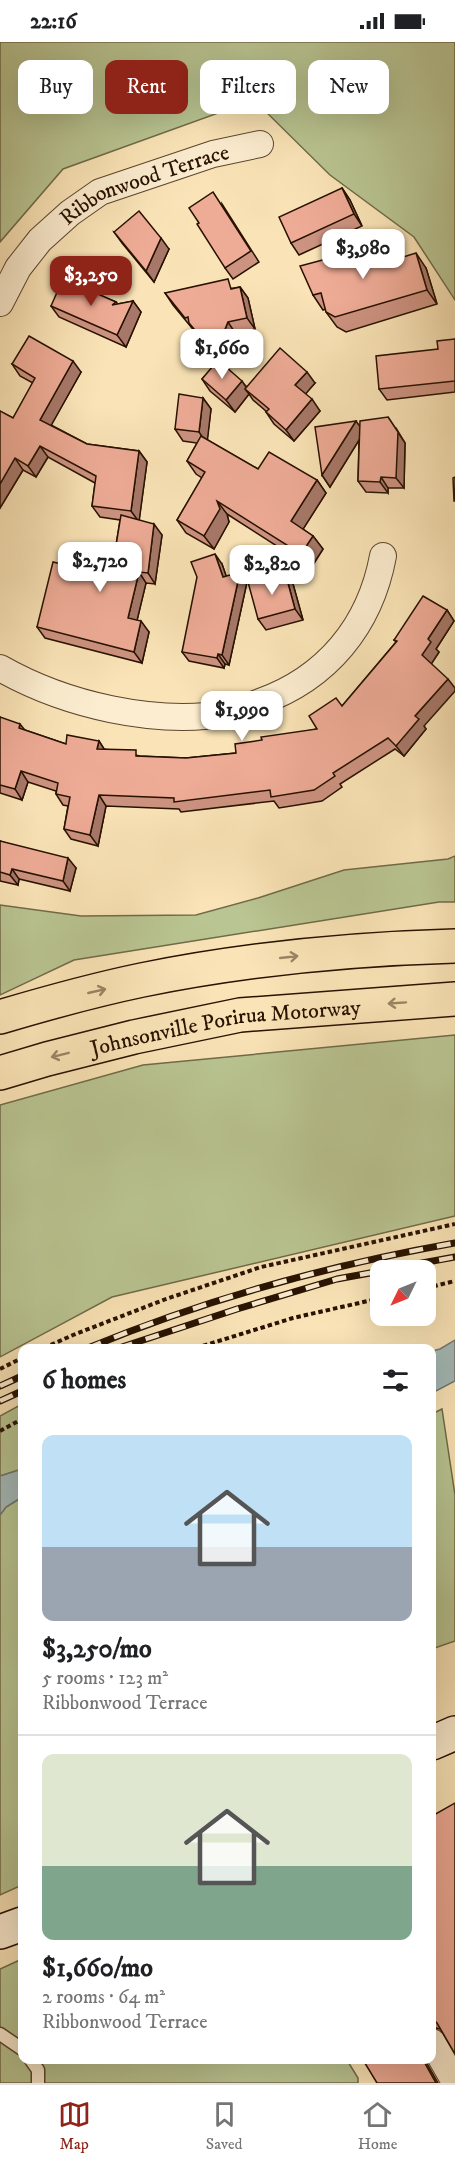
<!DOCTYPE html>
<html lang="en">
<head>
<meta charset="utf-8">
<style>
	:root { --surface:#fff; --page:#f6f6f6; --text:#202124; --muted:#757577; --line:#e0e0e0; --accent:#8f2418 }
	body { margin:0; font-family:"IM FELL DW Pica",serif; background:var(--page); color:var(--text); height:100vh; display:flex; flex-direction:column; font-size:22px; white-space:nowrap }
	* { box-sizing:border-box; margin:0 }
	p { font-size:20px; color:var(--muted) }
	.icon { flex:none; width:33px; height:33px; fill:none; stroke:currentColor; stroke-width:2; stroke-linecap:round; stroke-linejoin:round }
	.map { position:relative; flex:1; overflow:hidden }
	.sheet { position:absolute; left:18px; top:1302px; width:418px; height:720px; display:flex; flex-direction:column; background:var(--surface); border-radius:12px; box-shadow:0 6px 24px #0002 }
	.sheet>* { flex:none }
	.top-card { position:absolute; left:18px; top:18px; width:420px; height:54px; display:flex; gap:12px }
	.needle { width:39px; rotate:227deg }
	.tools { position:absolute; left:370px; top:1218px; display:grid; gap:12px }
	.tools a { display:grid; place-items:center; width:66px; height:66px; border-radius:12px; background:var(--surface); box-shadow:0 6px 24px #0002; font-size:30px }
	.price { position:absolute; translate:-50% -51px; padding:0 14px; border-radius:12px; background:#fff; color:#222; font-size:20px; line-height:39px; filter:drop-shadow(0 2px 3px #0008) }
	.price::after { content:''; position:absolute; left:50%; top:36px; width:18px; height:14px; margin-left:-9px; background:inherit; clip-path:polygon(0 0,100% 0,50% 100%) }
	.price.on { background:var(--accent); color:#fff }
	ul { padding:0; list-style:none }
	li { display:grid; align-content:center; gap:12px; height:318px; padding:0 24px }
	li+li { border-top:2px solid var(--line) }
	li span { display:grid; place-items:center; height:186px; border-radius:12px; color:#555 }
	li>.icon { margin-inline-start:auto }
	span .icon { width:108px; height:108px; fill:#fffc; stroke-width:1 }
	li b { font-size:26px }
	h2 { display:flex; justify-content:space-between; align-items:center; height:72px; padding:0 24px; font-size:26px }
	.pill { padding:0 21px; border-radius:12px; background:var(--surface); box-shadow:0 6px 24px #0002; font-size:21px; line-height:54px }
	.pill.on { background:var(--accent); color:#fff }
	.status { display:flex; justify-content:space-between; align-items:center; height:42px; padding:0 30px; background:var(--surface); direction:ltr }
	.status svg { height:16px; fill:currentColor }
	.dock { display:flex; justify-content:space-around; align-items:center; height:84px; border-top:2px solid var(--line); background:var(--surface); font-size:16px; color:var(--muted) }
	.dock a { display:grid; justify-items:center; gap:3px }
	.dock .on { color:var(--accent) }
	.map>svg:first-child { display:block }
	.green { fill:#b9c592; stroke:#706b49; stroke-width:1.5 }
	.water { fill:#a4bbba; stroke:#727770; stroke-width:1.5 }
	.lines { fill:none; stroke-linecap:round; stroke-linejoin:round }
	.lane-casing { stroke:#5c462e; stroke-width:15 }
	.street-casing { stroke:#5c462e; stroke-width:28 }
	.secondary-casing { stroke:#271100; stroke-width:36 }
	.highway-casing { stroke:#271100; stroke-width:36 }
	.path { stroke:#271100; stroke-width:4; stroke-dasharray:4.5 3; stroke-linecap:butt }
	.lane { stroke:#fcedd0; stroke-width:12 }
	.street { stroke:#fcedd0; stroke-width:26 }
	.secondary { stroke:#fcedd0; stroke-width:33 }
	.highway { stroke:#fae4b7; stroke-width:33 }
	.rail-casing { stroke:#271100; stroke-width:7 }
	.rail { stroke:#fcedd0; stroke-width:4.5; stroke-dasharray:14; stroke-linecap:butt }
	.wall { fill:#cd9381; stroke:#271100; stroke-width:1.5 }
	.shaded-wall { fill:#a77869; stroke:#271100; stroke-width:1.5 }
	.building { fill:#eeab96; stroke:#271100; stroke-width:1.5 }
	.oneway { stroke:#9b8565 }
	.labels { text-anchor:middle; stroke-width:5; stroke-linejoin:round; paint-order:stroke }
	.street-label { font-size:22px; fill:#271100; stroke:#fcedd0 }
</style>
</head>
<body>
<div class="status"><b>22:16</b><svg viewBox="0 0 49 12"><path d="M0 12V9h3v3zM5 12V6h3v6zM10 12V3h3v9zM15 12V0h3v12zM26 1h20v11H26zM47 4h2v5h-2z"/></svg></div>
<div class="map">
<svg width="455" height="2041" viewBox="0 0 455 2041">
	<rect width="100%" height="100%" fill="#fae4b7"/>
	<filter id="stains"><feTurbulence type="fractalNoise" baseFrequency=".00333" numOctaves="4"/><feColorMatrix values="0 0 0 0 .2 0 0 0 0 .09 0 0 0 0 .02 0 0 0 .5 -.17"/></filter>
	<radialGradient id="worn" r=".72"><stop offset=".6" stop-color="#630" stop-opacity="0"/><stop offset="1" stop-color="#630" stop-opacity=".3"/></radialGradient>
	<g class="green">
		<polygon points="0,0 455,0 455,258 414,195 330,133 254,58 63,127 0,200"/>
		<polygon points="455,814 455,860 439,860 74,918 0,953 0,863 81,874 196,873 258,856 344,828 448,817"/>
		<polygon points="455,993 455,1174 112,1255 0,1315 0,1063 143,1023"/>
		<polygon points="22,1362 22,1427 0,1434 0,1374"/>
		<polygon points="442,1367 455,1453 455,1599 432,1607 432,1372"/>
		<polygon points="22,1455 22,1843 0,1853 0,1473 6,1465"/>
		<polygon points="22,1917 22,2018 347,2018 358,2036 358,2041 0,2041 0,1927"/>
	</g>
	<g class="water">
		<polygon points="455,1298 455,1339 436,1349 432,1348 432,1309 440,1307"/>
		<polygon points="22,1427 22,1455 6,1465 0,1473 0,1434"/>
	</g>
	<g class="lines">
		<g class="lane-casing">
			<g id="lane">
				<polyline points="0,1992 22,2007"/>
				<polyline points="31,2018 38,2028 38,2041"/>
			</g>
		</g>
		<g class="street-casing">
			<g id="street">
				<path id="s1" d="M0 261 18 226 40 198 70 171 100 150 213 112 260 102"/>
				<path d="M0 626C65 663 155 684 230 671 240 669 250 664 260 660 327 636 370 584 383 514"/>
				<polyline points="432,2000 455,2040"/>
			</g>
		</g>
		<g class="secondary-casing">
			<g id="secondary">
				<polyline points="432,1701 455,1691"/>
				<polyline points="0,1890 22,1882"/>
			</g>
		</g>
		<g class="highway-casing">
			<g id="highway">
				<path d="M0 975C47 961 94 948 142 938 245 917 350 907 455 904"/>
				<path id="s2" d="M0 1031 47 1017 134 995 240 973 455 957"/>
			</g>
		</g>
		<g class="path">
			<polyline points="426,1246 455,1239"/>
			<polyline points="44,1306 73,1293 166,1257 261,1225 455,1182"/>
			<polyline points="196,1306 293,1276 381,1256"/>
			<polyline points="0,1327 22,1316"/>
			<polyline points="0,1389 22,1377"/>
		</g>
		<use href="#lane" class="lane"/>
		<use href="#street" class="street"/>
		<use href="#secondary" class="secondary"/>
		<use href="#highway" class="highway"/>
		<g class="rail-casing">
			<g id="rail">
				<polyline points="384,1228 455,1215"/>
				<path d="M88 1306C206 1257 330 1223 455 1201"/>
				<polyline points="119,1306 237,1267 337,1237 381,1229"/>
				<polyline points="0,1344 22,1334"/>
				<polyline points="0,1359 22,1349"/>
			</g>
		</g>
		<use href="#rail" class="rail"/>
	</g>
	<g class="wall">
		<polygon points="342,146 350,158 362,184 299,213 291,201"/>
		<polygon points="222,162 259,220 233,237 225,226"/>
		<polygon points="114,190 169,207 154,240 122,201"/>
		<polygon points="389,218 390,219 426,226 437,262 346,290 337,285 326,270 326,267 323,268 313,253"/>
		<polygon points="70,242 116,260 118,262 133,259 141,270 126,305 59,275 51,264"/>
		<polygon points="240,245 248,256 255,287 236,292 223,322 247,345 315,341 305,352 320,369 294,399 274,382 266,370 267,370 253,358 249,352 235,370 210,349 202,337 219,319 173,263 165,251 234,246"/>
		<polygon points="455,297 455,350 387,358 379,347 438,307"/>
		<polygon points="12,322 81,330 51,383 87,402 139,409 147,420 139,478 162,493 155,542 146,541 137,578 149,590 142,621 45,596 37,585 111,534 120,478 100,475 92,464 95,441 48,415 36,435 23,428 0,466 0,369 13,376 33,341 20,334"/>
		<polygon points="203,356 211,367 207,398 258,427 317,438 326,451 303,487 313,494 323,507 311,526 227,472 229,480 214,507 186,491 177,478 202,436 196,432 187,419 197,401 183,399 175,387"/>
		<polygon points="360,384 396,386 405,401 404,446 388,446 388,451 366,450 358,439 359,398 330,445 322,433"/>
		<polygon points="222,522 226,534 247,540 229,623 225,622 224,626 189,619 182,610"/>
		<polygon points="293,542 303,578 266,588 258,577"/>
		<polygon points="447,568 454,579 436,607 439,610 431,622 424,684 426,687 404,714 395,707 340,742 342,745 322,759 279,766 274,759 181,770 179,767 106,764 98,804 71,797 64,787 68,764 63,763 56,752 56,749 28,740 22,758 0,751 0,675 25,688 66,702 99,699 104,707 140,714 186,716 236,711 262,698 317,687 342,664 396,600 394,598"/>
		<polygon points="0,799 76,826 70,849 19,837 18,843 0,839"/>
		<polygon points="432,1774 442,1989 440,1987 432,1985"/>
	</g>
	<g class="shaded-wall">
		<polygon points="342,146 350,158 362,184 354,172"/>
		<polygon points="161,196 169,207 154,240 146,229"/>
		<polygon points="379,203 389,218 394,236 384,221"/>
		<polygon points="416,211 426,226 437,262 427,248"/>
		<polygon points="240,245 248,256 255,287 247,276"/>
		<polygon points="133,259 141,270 126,305 117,293"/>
		<polygon points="228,280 236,292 223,323 215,312"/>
		<polygon points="73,319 81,330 48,389 40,378"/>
		<polygon points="307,330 315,341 303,355 295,343"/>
		<polygon points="242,339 250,351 245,347 249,352 235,370 226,358"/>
		<polygon points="203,356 211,367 207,402 199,390"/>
		<polygon points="312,357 320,369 294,399 286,388"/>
		<polygon points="388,375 405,401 404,446 396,436"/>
		<polygon points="356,379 364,390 330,445 322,433"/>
		<polygon points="40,404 48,415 36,435 28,424"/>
		<polygon points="139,409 147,420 139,480 131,469"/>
		<polygon points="15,416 23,428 0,466 0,442"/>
		<polygon points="381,435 388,446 388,451 380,440"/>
		<polygon points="317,438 326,451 300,492 291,479"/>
		<polygon points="217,459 227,472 229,480 214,507 204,494"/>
		<polygon points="154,482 162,493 155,542 148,531"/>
		<polygon points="313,494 323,507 311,526 301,512"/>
		<polygon points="215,512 222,522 230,545 223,535"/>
		<polygon points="139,530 146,541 135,587 128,576"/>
		<polygon points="240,530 247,540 229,623 222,613"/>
		<polygon points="285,530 293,542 303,578 295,567"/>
		<polygon points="447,568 454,579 436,607 439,610 430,624 422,613 428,597"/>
		<polygon points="141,579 149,590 142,621 134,610"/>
		<polygon points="218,612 225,622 224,626 217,616"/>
		<polygon points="448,637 455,646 455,649 424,684 426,687 404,714 396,704 415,674"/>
		<polygon points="20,682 28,692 19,686"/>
		<polygon points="99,699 106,710 97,707"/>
		<polygon points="21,729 28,740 22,758 15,747"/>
		<polygon points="99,753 106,764 98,804 90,793"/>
		<polygon points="68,816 76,826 70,849 63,839"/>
		<polygon points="12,827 19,837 18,843 10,833"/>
		<polygon points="423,2018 425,2018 438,2041 436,2041"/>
	</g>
	<g class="building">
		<polygon points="342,146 354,172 291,201 279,175"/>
		<polygon points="213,150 251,209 225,226 197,182 199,181 189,166"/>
		<polygon points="139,169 161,196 146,229 114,190"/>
		<polygon points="379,203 384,221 416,211 427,248 335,275 326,270 321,251 313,253 300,224"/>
		<polygon points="228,237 231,247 240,245 247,276 228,280 215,312 189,281 188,275 185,276 165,251"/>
		<polygon points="62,239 70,242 71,240 116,260 112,263 133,259 117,293 51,264"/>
		<polygon points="29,294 73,319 40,378 87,402 139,409 131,469 92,464 96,434 40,404 28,424 15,416 0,442 0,369 13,376 35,336 12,322"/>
		<polygon points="455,297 455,339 379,347 376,314 438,307 437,299"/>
		<polygon points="280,306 307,330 295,343 312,357 286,388 266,370 269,367 245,347"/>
		<polygon points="218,318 242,339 226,358 202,337"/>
		<polygon points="179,352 203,356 199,390 175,387"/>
		<polygon points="388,375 398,390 396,436 381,435 380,440 358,439 360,379"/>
		<polygon points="356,379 322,433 315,385"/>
		<polygon points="201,394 258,427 269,410 317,438 291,479 313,494 301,512 217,459 220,467 204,494 177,478 205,430 187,419"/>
		<polygon points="455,435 455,459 454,459 453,436"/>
		<polygon points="121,473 154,482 148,531 139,530 128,576 141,579 134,610 37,585 53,520 111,534"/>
		<polygon points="215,512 223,535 240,530 222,613 218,612 217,616 182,610 197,535 191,520"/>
		<polygon points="285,530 295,567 258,577 248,540"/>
		<polygon points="423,554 447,568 428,597 431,600 422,613 448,637 415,674 419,677 396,704 388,696 333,731 335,734 314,748 271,755 270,748 174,760 174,756 99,753 90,793 64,787 70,755 56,752 58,741 21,729 15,747 0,743 0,675 20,682 19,686 66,702 67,693 99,699 97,707 136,708 136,714 186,716 236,711 235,702 262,698 261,695 317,687 309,674 336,656 342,664 397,599 394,598"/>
		<polygon points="0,799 68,816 63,839 12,827 10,833 0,830"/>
		<polygon points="455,1761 455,2012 437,1981 432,1976 432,1774"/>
		<polygon points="363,2018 423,2018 436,2041 377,2041"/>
	</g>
	<defs><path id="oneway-shaft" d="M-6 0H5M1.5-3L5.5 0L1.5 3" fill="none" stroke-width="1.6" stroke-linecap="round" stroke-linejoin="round" transform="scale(1.5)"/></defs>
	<g class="oneway">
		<use href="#oneway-shaft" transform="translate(289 915) rotate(-6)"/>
		<use href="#oneway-shaft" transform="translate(97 949) rotate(-13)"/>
		<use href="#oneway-shaft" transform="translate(397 961) rotate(176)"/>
		<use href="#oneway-shaft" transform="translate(60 1013) rotate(166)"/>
	</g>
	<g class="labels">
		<g class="street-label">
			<text dy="8" stroke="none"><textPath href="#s1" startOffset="196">Ribbonwood Terrace</textPath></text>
			<text dy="8" stroke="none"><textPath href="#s2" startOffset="231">Johnsonville Porirua Motorway</textPath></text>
		</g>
	</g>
	<rect width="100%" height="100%" filter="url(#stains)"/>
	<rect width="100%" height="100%" fill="url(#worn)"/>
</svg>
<div class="tools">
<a><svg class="needle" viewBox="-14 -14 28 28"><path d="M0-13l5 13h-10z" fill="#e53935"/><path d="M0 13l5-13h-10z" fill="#757577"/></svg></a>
</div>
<b class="price" style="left:363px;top:238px">$3,980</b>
<b class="price on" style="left:91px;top:265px">$3,250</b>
<b class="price" style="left:222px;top:338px">$1,660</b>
<b class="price" style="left:100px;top:551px">$2,720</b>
<b class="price" style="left:272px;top:554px">$2,820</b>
<b class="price" style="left:242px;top:700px">$1,990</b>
<div class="top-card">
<a class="pill">Buy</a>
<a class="pill on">Rent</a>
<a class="pill">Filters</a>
<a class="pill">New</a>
</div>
<section class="sheet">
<h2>6 homes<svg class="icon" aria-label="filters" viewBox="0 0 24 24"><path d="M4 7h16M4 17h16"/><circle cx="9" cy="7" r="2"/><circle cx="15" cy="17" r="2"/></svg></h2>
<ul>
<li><span style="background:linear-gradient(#bfe0f5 60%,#9aa5b1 0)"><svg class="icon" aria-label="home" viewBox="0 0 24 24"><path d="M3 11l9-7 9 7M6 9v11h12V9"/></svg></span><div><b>$3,250/mo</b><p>5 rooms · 123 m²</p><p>Ribbonwood Terrace</p></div></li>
<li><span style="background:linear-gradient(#dfe7d0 60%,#7fa58c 0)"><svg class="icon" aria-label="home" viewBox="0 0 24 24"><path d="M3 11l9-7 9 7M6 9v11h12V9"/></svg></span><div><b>$1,660/mo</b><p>2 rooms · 64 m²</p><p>Ribbonwood Terrace</p></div></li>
</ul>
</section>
</div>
<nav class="dock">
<a class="on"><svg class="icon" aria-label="map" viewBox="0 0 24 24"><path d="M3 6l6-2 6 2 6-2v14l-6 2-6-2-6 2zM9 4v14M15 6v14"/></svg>Map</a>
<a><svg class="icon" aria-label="saved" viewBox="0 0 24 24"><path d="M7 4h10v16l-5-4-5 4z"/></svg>Saved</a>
<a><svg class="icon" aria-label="home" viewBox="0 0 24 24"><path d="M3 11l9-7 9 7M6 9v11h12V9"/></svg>Home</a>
</nav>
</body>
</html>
